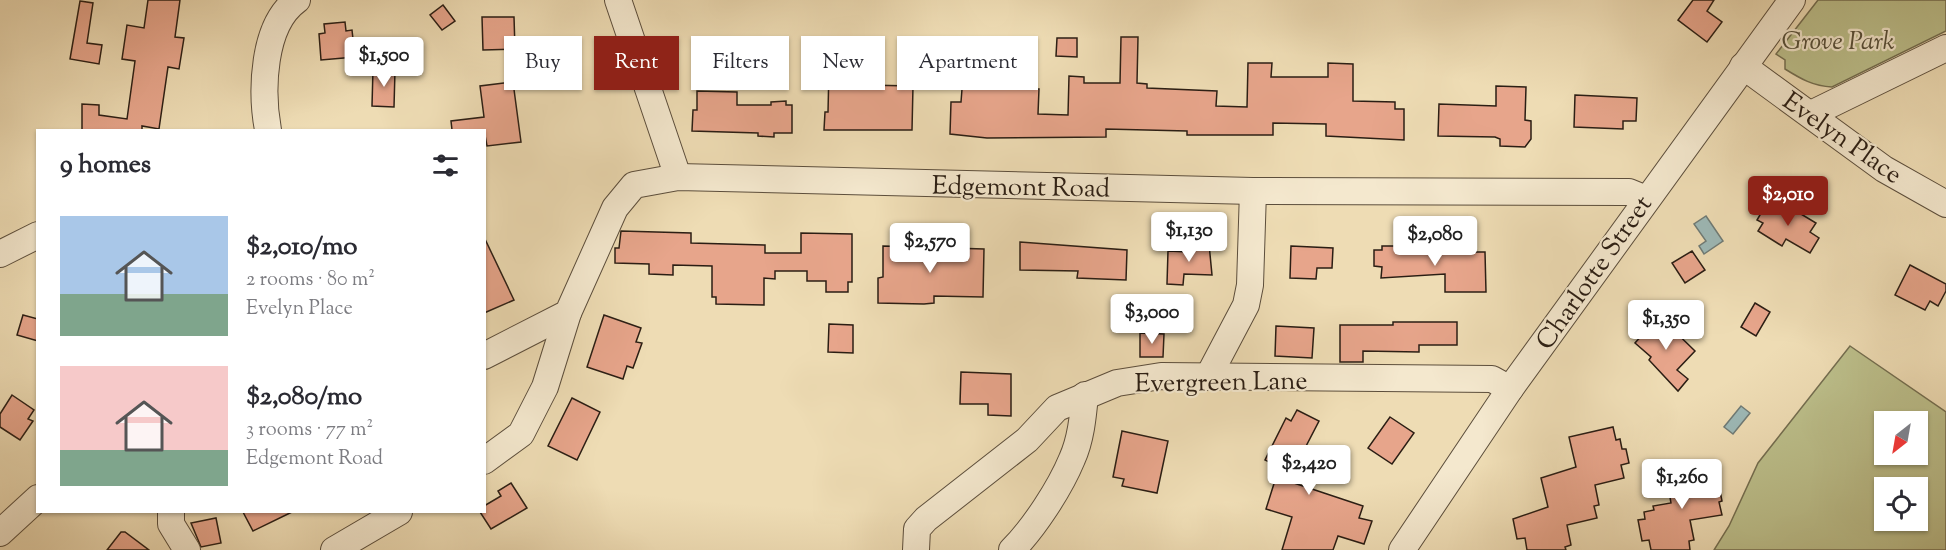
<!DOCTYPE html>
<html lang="en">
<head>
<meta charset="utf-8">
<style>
	:root { --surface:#fff; --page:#f2f2f3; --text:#2b2b33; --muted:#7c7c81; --accent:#8f2418 }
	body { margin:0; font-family:"Sorts Mill Goudy",serif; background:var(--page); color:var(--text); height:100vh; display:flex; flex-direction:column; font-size:22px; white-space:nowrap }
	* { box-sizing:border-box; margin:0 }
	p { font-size:20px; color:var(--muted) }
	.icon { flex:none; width:33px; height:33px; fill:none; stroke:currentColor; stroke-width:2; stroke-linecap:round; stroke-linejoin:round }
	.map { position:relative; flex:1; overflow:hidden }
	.sheet { position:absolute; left:36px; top:129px; width:450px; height:384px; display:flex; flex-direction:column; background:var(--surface); border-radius:0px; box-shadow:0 2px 4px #0004 }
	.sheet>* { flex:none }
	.top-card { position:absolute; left:504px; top:36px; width:570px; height:54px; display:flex; gap:12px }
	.needle { width:39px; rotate:211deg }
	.controls { position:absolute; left:1874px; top:411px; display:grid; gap:12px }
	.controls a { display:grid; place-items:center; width:54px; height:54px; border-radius:0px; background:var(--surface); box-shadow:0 2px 4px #0004; font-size:30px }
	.price { position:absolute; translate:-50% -51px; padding:0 14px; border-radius:6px; background:#fff; color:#222; font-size:20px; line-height:39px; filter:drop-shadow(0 2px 3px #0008) }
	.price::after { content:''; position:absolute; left:50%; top:36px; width:18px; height:14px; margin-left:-9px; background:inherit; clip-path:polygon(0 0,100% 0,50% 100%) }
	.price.selected { background:var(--accent); color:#fff }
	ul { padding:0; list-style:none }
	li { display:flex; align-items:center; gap:18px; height:150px; padding:0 24px }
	li span { display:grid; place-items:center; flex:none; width:168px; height:120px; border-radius:0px; color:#555 }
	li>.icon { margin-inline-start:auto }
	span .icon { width:72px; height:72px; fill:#fffc; stroke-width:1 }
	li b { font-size:26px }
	h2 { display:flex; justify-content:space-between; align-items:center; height:72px; padding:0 24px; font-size:26px }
	.tag { padding:0 21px; border-radius:0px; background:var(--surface); box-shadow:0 2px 4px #0004; font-size:21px; line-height:54px }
	.tag.selected { background:var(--accent); color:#fff }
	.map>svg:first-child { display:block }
	.green { fill:#bcbf8b; stroke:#746e50; stroke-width:1.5; fill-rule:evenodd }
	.water { fill:#9db9b7; stroke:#6f7b76; stroke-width:1.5 }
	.building { fill:#e7a58b; stroke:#2b1e14; stroke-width:1.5 }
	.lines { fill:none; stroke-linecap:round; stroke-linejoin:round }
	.minor-casing { stroke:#5c4e3c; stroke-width:28 }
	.minor { stroke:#f4e8ce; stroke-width:26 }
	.labels { text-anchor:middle; stroke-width:4.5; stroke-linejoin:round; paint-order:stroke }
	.park-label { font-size:26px; font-style:italic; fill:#564e38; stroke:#f4e8ce }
	.street-label { font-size:26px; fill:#2b1e14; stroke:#f4e8ce }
</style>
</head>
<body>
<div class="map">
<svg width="1946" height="550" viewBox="0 0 1946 550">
	<rect width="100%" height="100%" fill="#eedcb4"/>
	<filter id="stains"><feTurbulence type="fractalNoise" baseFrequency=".00333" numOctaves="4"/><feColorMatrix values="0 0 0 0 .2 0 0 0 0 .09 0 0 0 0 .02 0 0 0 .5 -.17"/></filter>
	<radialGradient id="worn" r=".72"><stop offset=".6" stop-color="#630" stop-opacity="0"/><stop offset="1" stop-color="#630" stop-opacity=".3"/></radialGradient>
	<g class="green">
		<path d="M1818 0H1946V31L1832 87C1813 86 1801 79 1785 69V60L1776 54Z"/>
		<path d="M1850 346 1946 412V550H1714L1729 526 1758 463ZM1884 422H1917V454H1884ZM1884 488H1917V520H1884Z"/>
	</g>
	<g class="water">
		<polygon points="1706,216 1723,241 1704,254 1699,246 1706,241 1694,224"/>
		<polygon points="1741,406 1750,413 1733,434 1724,427"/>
	</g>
	<g class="building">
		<polygon points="148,0 180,0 175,37 184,38 179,69 168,67 159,129 142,126 142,130 82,130 82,104 99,105 99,115 127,119 135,61 122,59 127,25 144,28"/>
		<polygon points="1693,0 1714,0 1707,11 1722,22 1707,42 1678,20"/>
		<polygon points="80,1 93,3 87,43 102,45 99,64 70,59"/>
		<polygon points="443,5 455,21 442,30 430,15"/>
		<polygon points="482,17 514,17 515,49 483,50"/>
		<polygon points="345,22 346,31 352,30 355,57 321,60 319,34 325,33 324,24"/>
		<polygon points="1121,37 1138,37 1137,83 1147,84 1147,88 1217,91 1216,106 1247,107 1248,63 1272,63 1271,77 1328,77 1328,63 1353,64 1353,101 1395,102 1395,109 1404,109 1404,140 1326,136 1326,124 1273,123 1273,135 1187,135 1187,131 1106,129 1106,137 987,138 950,134 951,102 961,102 962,89 1039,89 1038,114 1068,115 1069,76 1084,77 1084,83 1120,83"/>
		<polygon points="1057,38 1077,38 1077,57 1056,56"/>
		<polygon points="373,69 395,70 394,107 372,106"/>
		<polygon points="829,69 865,70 864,85 913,86 912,130 824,130 825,112 828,112"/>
		<polygon points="513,82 521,142 487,146 484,130 452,130 451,121 484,117 480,86"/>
		<polygon points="1496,86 1526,87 1525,120 1531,121 1531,139 1525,147 1500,146 1500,139 1495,137 1438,136 1439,104 1496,106"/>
		<polygon points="697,91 737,92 737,105 771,105 771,102 786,101 786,105 792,105 792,133 774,133 774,137 758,136 758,133 692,131 693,110 697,110"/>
		<polygon points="1575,95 1637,98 1636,121 1623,121 1623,129 1574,127"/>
		<polygon points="1781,202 1816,223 1810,232 1819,238 1810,253 1786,239 1782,246 1758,231 1763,223 1757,220 1767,203 1776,209"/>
		<polygon points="621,231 691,233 691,243 765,245 765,253 801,253 801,233 852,234 852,282 848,282 848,292 826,292 826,281 807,281 807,271 775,271 775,279 764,278 764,305 716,304 716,297 712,297 712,266 673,265 673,275 649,274 649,264 615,263 615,248 619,248"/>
		<polygon points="484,237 514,300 484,313"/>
		<polygon points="1020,242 1127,250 1126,280 1077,278 1078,271 1020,270"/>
		<polygon points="1189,244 1209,244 1212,275 1184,274 1183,285 1167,284 1168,251 1189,252"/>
		<polygon points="883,246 984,249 983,297 934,296 934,303 924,304 878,303 878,278 883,277"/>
		<polygon points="1291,246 1333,248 1332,268 1317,268 1316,279 1290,278"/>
		<polygon points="1382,246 1411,246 1411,252 1485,252 1486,292 1445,292 1445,274 1381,278 1382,267 1374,266 1374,250 1382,250"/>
		<polygon points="1692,251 1705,270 1685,283 1672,263"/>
		<polygon points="1910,265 1946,284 1946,291 1938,306 1930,301 1925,310 1895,295"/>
		<polygon points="1755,303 1770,312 1756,336 1741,327"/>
		<polygon points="23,315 38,319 38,341 17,335"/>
		<polygon points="604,315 641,328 636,342 642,343 633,368 627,366 623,379 587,367"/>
		<polygon points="1659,316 1695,351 1677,370 1688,379 1678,391 1649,360 1651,357 1635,343"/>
		<polygon points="1393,322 1457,322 1457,345 1419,345 1419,352 1363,351 1363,362 1340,362 1340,325 1393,325"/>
		<polygon points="829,324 853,325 853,353 828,352"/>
		<polygon points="1276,326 1314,328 1312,358 1275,356"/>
		<polygon points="1140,333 1164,334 1163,357 1140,357"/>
		<polygon points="961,372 1011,374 1011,416 988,415 988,404 960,404"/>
		<polygon points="12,395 34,410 28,419 33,421 20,440 0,427 0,414"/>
		<polygon points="572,398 600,412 577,460 548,446"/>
		<polygon points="1297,410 1319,421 1288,481 1363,506 1359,518 1372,521 1364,544 1338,536 1333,550 1282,550 1292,517 1266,509 1278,471 1273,468 1275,465 1265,460 1286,418 1291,421"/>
		<polygon points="1390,417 1414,433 1392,464 1368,448"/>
		<polygon points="1613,427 1616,440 1620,439 1622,449 1626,449 1629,463 1621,465 1624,478 1595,485 1599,505 1594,506 1597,518 1567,525 1571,545 1565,547 1566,550 1527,550 1525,538 1517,539 1513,519 1548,507 1541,478 1576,467 1569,437"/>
		<polygon points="1122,431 1168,441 1157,493 1122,486 1124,479 1113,477"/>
		<polygon points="1712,465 1714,477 1717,476 1722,501 1719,502 1722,515 1690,520 1694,540 1689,541 1690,550 1651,550 1649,540 1642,541 1638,520 1645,519 1644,512 1654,510 1653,506 1671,503 1667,481 1674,480 1673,473"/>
		<polygon points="511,483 527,508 491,529 480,512 484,512 484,506 501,496 498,491"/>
		<polygon points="243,512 292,512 253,531"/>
		<polygon points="216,518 221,543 201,547 191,523"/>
		<polygon points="121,532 125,532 149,550 107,550"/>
	</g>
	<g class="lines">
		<g class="minor-casing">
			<g id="minor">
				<polyline points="618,0 678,177"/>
				<polyline points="1743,66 1884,169 1946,204"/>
				<polyline points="1811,114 1946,48"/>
				<path d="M268 130C261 92 262 25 297 0"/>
				<polyline points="0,254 38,235"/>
				<polyline points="484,356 568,313 615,208 634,185 678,177 1253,191 1629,192 1646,199"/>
				<polyline points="1208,377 1246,305 1250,285 1253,191"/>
				<polyline points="484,461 521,434 545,387 568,313"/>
				<polyline points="171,512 171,524 187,550"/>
				<polyline points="0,533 38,498"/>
				<polyline points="334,550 399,512"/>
				<polyline points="916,550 917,529 926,519 1027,440 1057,408 1117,383 1161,376 1492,379 1510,389"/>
				<path d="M1012 550C1034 528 1060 488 1072 459 1081 439 1083 416 1085 395"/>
				<polyline points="1402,550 1510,389 1792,0"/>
			</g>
		</g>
		<use href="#minor" class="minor"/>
	</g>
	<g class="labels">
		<g class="park-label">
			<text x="1838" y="49">Grove Park</text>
		</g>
		<g class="street-label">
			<text transform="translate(1843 137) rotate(35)" y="9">Evelyn Place</text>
			<text transform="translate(1021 186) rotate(1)" y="9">Edgemont Road</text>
			<text transform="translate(1593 272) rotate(-55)" y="9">Charlotte Street</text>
			<text transform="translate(1221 381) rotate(-1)" y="9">Evergreen Lane</text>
		</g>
	</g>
	<rect width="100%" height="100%" filter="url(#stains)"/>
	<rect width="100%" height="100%" fill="url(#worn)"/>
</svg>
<div class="controls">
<a><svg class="needle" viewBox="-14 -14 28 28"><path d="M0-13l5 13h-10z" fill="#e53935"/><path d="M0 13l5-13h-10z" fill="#7c7c81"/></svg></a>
<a><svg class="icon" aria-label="locate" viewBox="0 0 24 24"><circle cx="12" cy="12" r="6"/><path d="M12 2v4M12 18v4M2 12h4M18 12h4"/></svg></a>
</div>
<b class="price" style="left:384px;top:88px">$1,500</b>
<b class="price selected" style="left:1788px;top:227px">$2,010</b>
<b class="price" style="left:1189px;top:263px">$1,130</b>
<b class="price" style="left:1435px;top:267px">$2,080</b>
<b class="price" style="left:930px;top:274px">$2,570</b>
<b class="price" style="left:1152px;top:345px">$3,000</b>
<b class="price" style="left:1666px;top:351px">$1,350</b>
<b class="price" style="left:1309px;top:496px">$2,420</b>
<b class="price" style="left:1682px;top:510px">$1,260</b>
<div class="top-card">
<a class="tag">Buy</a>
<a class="tag selected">Rent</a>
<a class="tag">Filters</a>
<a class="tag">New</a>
<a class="tag">Apartment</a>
</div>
<section class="sheet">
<h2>9 homes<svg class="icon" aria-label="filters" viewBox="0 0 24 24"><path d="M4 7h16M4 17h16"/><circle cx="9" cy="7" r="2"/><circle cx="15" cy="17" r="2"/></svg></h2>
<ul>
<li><span style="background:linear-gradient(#a9c7e8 65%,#7fa58c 0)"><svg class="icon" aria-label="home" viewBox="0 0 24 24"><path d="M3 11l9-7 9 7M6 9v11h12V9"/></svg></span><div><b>$2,010/mo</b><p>2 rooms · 80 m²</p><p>Evelyn Place</p></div></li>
<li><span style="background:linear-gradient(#f6c9c9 70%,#7fa58c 0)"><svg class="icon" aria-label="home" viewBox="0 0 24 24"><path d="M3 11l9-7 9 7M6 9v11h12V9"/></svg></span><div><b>$2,080/mo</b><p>3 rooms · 77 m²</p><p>Edgemont Road</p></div></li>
</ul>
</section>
</div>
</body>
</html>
